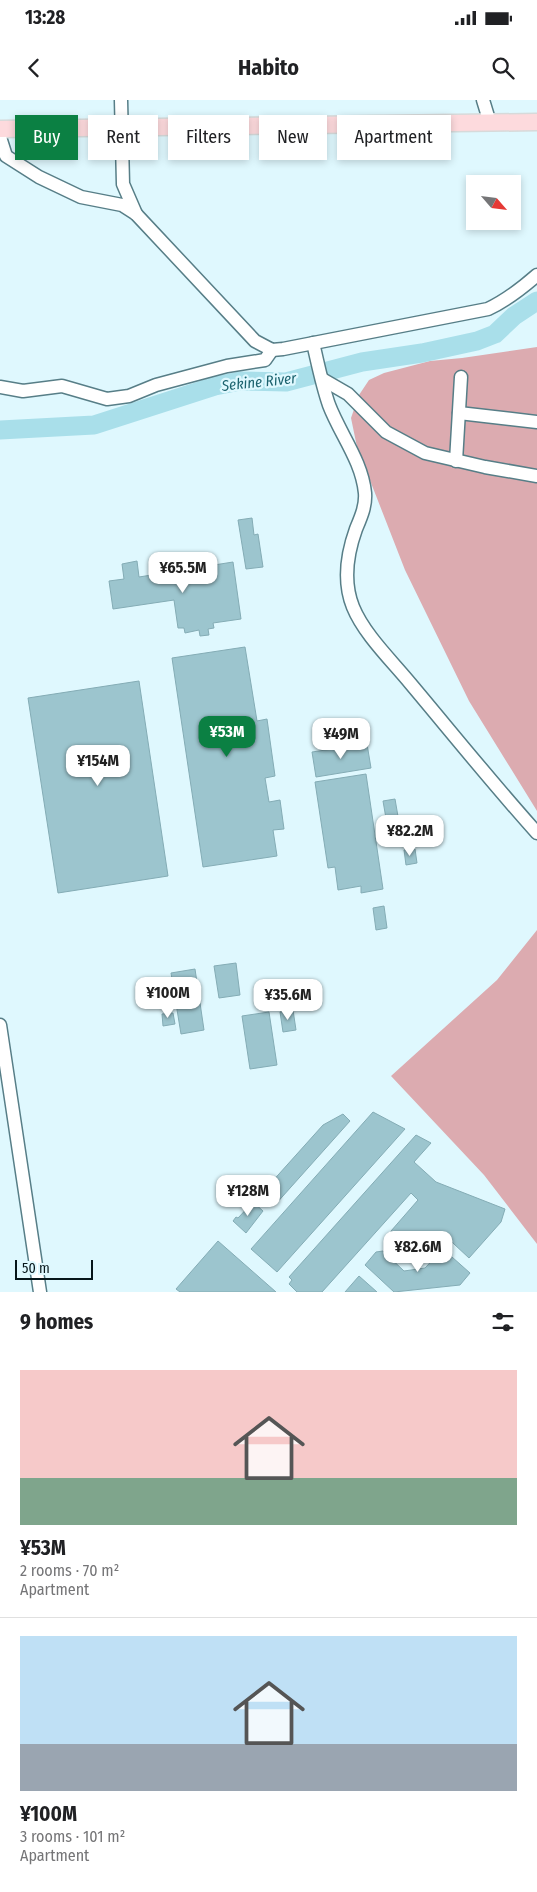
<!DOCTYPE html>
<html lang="en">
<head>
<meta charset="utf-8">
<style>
	:root { --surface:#fff; --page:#f2f2f2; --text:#202124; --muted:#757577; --line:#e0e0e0; --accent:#0b8043 }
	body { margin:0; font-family:"Fira Sans Condensed",sans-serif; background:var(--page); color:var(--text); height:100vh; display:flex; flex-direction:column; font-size:19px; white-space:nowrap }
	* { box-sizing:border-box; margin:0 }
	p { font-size:16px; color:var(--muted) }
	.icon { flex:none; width:28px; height:28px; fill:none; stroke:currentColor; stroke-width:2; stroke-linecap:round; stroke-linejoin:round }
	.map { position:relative; height:1192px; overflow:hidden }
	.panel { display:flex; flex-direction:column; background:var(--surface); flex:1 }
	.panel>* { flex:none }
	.hud { position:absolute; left:15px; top:15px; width:508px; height:45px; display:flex; gap:10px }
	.needle { width:32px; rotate:118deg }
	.fabs { position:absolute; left:466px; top:75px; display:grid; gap:10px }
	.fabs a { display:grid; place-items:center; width:55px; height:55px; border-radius:0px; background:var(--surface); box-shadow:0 2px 8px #0003; font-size:25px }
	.scale { position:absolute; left:15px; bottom:12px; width:78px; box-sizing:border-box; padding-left:5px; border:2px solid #07161a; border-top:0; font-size:14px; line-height:18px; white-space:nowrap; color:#07161a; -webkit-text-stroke:4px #dff8fe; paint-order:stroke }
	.price { position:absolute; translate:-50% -42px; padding:0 11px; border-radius:10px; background:#fff; color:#222; font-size:16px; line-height:32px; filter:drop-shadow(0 1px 2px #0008) }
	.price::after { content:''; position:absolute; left:50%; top:30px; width:15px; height:11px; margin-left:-8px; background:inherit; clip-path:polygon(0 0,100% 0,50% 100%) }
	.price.current { background:var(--accent); color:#fff }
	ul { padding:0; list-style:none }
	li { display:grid; align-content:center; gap:10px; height:265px; padding:0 20px }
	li+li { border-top:1px solid var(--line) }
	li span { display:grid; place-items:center; height:155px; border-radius:0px; color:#555 }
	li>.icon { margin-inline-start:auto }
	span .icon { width:90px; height:90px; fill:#fffc; stroke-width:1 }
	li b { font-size:21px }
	h2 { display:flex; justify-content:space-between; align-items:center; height:60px; padding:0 20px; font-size:21px }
	.tag { padding:0 18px; border-radius:0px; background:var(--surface); box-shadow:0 2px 8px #0003; font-size:18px; line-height:45px }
	.tag.current { background:var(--accent); color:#fff }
	.status { display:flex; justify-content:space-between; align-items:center; height:35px; padding:0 25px; background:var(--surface); direction:ltr }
	.status svg { height:14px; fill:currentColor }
	header { display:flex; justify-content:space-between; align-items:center; height:65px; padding:0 20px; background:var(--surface); font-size:22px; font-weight:700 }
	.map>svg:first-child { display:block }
	.forest { fill:#dcabb0 }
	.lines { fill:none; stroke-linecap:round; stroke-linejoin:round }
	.river { stroke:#a9dfea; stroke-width:19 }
	.building { fill:#9cc5ce; stroke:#84acb5 }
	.minor-casing { stroke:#577e87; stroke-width:15 }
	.major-casing { stroke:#d7dada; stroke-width:19 }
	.minor { stroke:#fff; stroke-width:12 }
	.major { stroke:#fddadd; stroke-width:16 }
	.labels { text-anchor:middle; stroke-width:4.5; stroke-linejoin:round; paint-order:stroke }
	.water-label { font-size:15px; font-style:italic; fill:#1b626e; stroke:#dff8fe }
</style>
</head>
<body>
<div class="status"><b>13:28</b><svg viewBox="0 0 49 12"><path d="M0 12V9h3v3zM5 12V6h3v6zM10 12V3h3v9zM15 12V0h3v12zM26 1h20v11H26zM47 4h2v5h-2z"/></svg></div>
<header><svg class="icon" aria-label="back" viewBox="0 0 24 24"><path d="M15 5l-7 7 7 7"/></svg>Habito<svg class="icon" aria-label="search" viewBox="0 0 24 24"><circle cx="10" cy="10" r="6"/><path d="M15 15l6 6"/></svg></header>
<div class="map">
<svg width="537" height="1192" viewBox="0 0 537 1192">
	<rect width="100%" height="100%" fill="#dff8fe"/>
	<g class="forest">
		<polygon points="537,247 537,711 469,601 405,470 357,347 351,318 359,295 369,280 384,273 430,261 462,258"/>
		<polygon points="537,830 537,1144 484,1075 391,976 497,880"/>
	</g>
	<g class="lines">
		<polyline class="river" points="0,330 94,325 215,286 240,281 286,282 362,262 422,253 477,241 495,234 514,216 537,201"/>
	</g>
	<g class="building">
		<polygon points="252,418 254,435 258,434 263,467 246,469 238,420"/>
		<polygon points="137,461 139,477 233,462 241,519 213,523 214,528 208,529 209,535 200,536 199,530 185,533 184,528 178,528 174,500 113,509 109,481 124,479 122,464"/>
		<polygon points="245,547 257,621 267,619 275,676 265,678 269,702 280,700 284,729 273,730 277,756 203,767 172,558"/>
		<polygon points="139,581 168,776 58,793 28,598"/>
		<polygon points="367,644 371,668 316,677 312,652"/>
		<polygon points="366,674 383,789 361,793 361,786 338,790 335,767 328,768 315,682"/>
		<polygon points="395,699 400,728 388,730 383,701"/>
		<polygon points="415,749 417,763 406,765 404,750"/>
		<polygon points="384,806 387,828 376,830 373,808"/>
		<polygon points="236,863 240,895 219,898 214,866"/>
		<polygon points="195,869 204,930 181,934 171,873"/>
		<polygon points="293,910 296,930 283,932 280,912"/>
		<polygon points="269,912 277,965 250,969 242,916"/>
		<polygon points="173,913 175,924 163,926 162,914"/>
		<polygon points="373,1012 405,1029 277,1172 251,1149"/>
		<polygon points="343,1014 350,1021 274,1106 261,1094 323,1025"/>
		<polygon points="416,1035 431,1043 414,1062 436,1082 505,1109 501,1122 469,1158 440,1131 418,1155 410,1156 391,1139 391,1131 418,1100 411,1093 322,1192 297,1192 289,1184 292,1180 289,1177"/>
		<polygon points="253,1102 263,1111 246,1133 233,1121 236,1117 238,1118"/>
		<polygon points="218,1141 276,1192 180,1192 176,1189"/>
		<polygon points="443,1149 470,1173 460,1185 394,1192 365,1165 376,1152 383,1151 404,1171 425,1168"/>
		<polygon points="359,1176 377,1192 345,1192"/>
	</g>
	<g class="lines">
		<g class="minor-casing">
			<g id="minor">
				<polyline points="121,0 123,84 136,114"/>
				<polyline points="483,0 490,23"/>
				<path d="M0 37 6 56 39 77 81 97 122 105 136 114 255 241 272 250 283 249 488 209C507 200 521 189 537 175"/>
				<path d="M313 243C318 264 322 285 329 305 340 334 362 361 365 393 366 406 361 417 356 429 347 454 343 482 353 507 364 534 391 560 410 583 452 633 493 684 537 733"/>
				<polyline points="322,279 348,294 386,332 425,353 485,367 537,376"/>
				<polyline points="0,287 23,291 62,286 107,299 129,296 156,285 227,266 265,260 272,250"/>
				<polyline points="459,313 537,322"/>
				<polyline points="456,361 461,277"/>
				<polyline points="0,925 40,1192"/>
			</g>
		</g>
		<g class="major-casing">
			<polyline id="major" points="0,29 537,22"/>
		</g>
		<use href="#minor" class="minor"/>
		<use href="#major" class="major"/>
	</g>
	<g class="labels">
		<g class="water-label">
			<text transform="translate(259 282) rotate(-6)" y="5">Sekine River</text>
		</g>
	</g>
</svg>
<div class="fabs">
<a><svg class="needle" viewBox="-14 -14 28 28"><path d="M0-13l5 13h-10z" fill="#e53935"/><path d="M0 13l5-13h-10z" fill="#757577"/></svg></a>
</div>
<div class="scale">50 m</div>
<b class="price" style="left:183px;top:494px">¥65.5M</b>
<b class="price current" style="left:227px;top:658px">¥53M</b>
<b class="price" style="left:341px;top:660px">¥49M</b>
<b class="price" style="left:98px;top:687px">¥154M</b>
<b class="price" style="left:410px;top:757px">¥82.2M</b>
<b class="price" style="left:168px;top:919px">¥100M</b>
<b class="price" style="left:288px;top:921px">¥35.6M</b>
<b class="price" style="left:248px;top:1117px">¥128M</b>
<b class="price" style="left:418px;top:1173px">¥82.6M</b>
<div class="hud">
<a class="tag current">Buy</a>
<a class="tag">Rent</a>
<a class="tag">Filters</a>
<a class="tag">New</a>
<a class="tag">Apartment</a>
</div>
</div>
<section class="panel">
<h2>9 homes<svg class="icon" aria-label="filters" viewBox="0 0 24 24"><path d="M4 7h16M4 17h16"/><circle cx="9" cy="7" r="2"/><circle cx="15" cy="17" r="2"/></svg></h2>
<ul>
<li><span style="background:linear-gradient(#f6c9c9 70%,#7fa58c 0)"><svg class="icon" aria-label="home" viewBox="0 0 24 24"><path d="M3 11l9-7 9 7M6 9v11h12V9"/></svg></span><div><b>¥53M</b><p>2 rooms · 70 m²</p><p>Apartment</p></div></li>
<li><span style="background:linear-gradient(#bfe0f5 70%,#9aa5b1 0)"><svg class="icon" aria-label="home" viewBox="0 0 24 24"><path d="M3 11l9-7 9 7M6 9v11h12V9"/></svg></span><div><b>¥100M</b><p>3 rooms · 101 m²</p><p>Apartment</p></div></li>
</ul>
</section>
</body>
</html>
